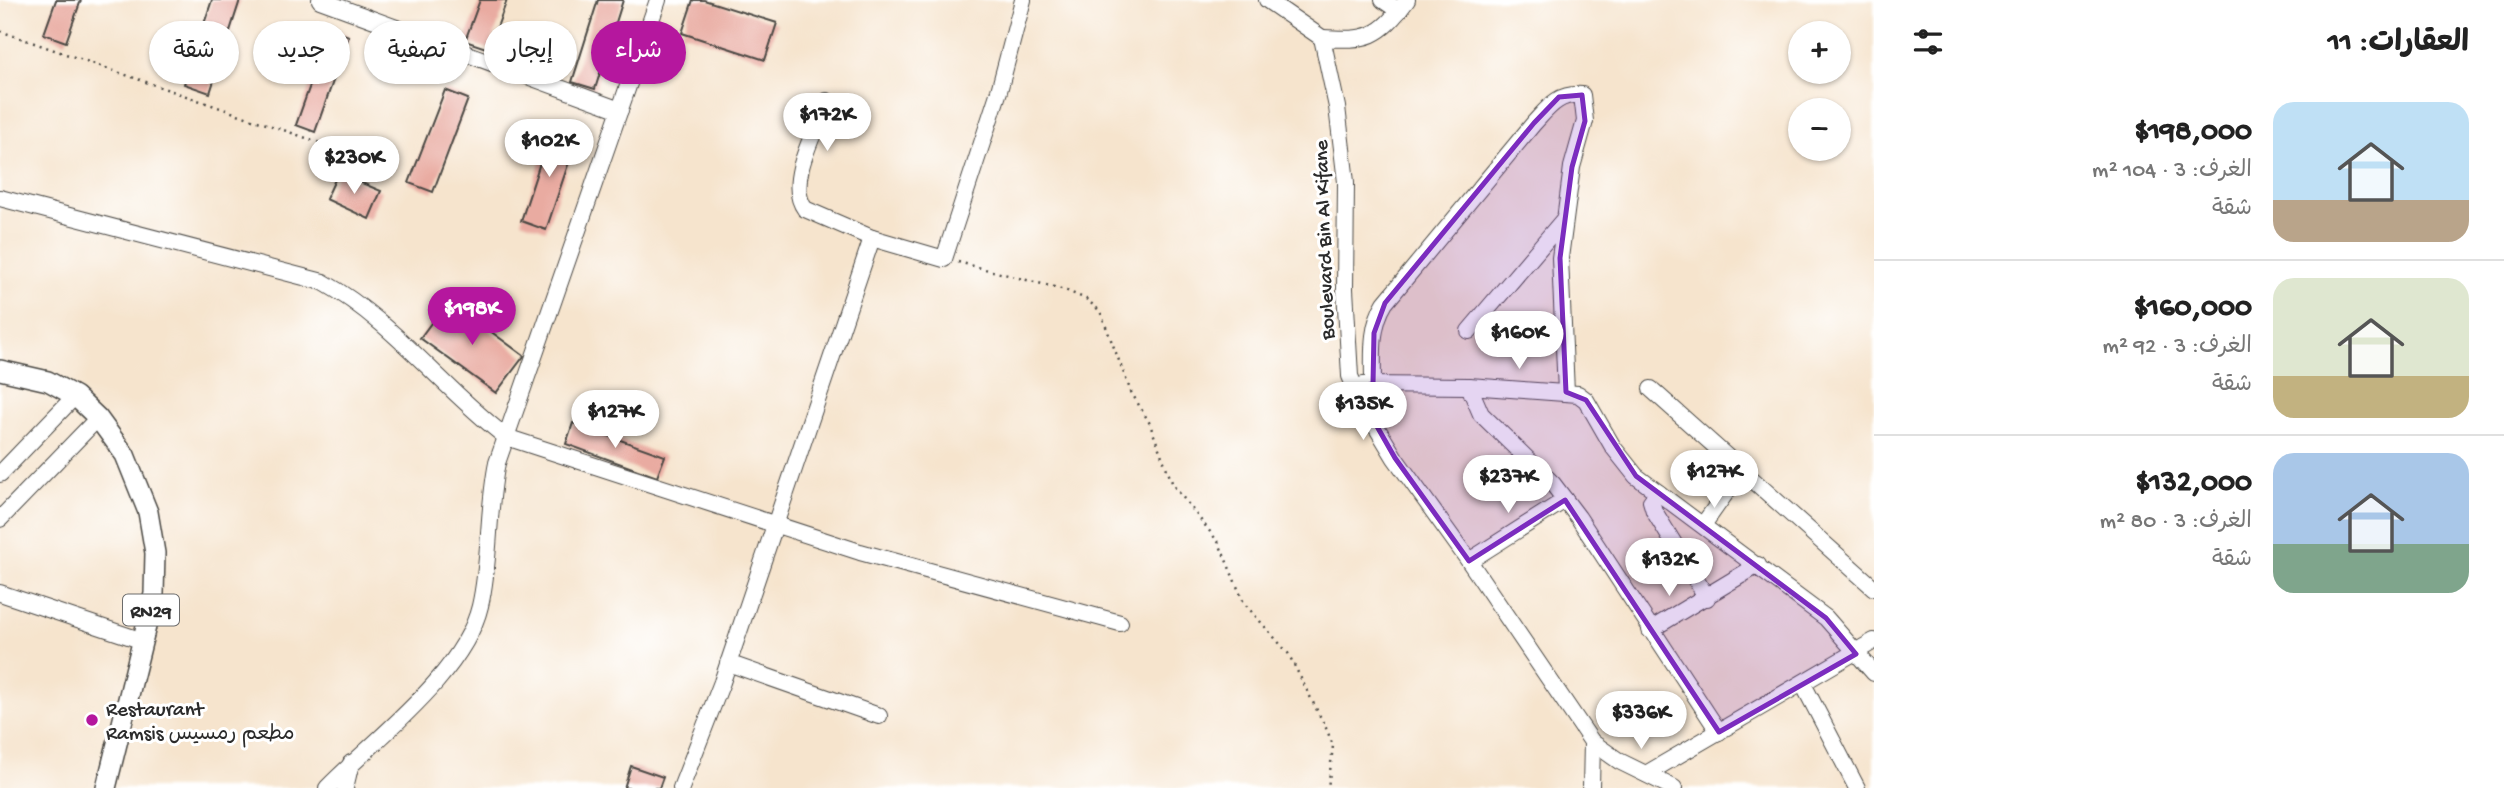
<!DOCTYPE html>
<html lang="ar">
<head>
<meta charset="utf-8">
<style>
	:root { --surface:#fff; --page:#f2f2f2; --text:#222; --muted:#767676; --line:#e0e0e0; --accent:#b5179e }
	body { margin:0; font-family:"Gochi Hand","Playpen Sans Arabic",sans-serif; background:var(--page); color:var(--text); direction:rtl; height:100vh; display:flex; flex-direction:column; font-size:26px; white-space:nowrap }
	* { box-sizing:border-box; margin:0 }
	p { font-size:23px; color:var(--muted) }
	.icon { flex:none; width:38px; height:38px; fill:none; stroke:currentColor; stroke-width:2; stroke-linecap:round; stroke-linejoin:round }
	.map { position:relative; flex:1; overflow:hidden; direction:ltr }
	.sheet { display:flex; flex-direction:column; background:var(--surface); width:630px }
	.sheet>* { flex:none }
	.hud { position:absolute; left:21px; top:21px; width:665px; height:63px; direction:rtl; display:flex; gap:14px }
	.buttons { position:absolute; left:1788px; top:21px; display:grid; gap:14px }
	.buttons a { display:grid; place-items:center; width:63px; height:63px; border-radius:50%; background:var(--surface); box-shadow:0 2px 5px #0004; font-size:35px }
	.price { position:absolute; translate:-50% -60px; padding:0 16px; border-radius:24px; background:#fff; color:#222; font-size:23px; line-height:46px; filter:drop-shadow(0 2px 4px #0008) }
	.price::after { content:''; position:absolute; left:50%; top:42px; width:21px; height:16px; margin-left:-10px; background:inherit; clip-path:polygon(0 0,100% 0,50% 100%) }
	.price.on { background:var(--accent); color:#fff }
	ul { padding:0; list-style:none }
	li { display:flex; align-items:center; gap:21px; height:175px; padding:0 35px }
	li+li { border-top:2px solid var(--line) }
	li span { display:grid; place-items:center; flex:none; width:196px; height:140px; border-radius:21px; color:#555 }
	li>.icon { margin-inline-start:auto }
	span .icon { width:84px; height:84px; fill:#fffc; stroke-width:1 }
	li b { font-size:30px }
	h2 { display:flex; justify-content:space-between; align-items:center; height:84px; padding:0 35px; font-size:30px }
	.chip { padding:0 24px; border-radius:32px; background:var(--surface); box-shadow:0 2px 5px #0004; font-size:24px; line-height:63px }
	.chip.on { background:var(--accent); color:#fff }
	main { display:flex; flex:1; min-height:0 }
	.map>svg:first-child { display:block }
	.building { fill:#e9aba1 }
	.lines { fill:none; stroke-linecap:round; stroke-linejoin:round }
	.minor-casing { stroke:#494743; stroke-width:18 }
	.major-casing { stroke:#494743; stroke-width:22 }
	.path { stroke:#494743; stroke-width:2.5; stroke-dasharray:2 5; stroke-linecap:butt }
	.minor { stroke:#fff; stroke-width:16 }
	.major { stroke:#fff; stroke-width:19 }
	.marked { fill:#7b2cbf; fill-opacity:0.2; stroke:#7b2cbf; stroke-width:5; stroke-linejoin:round }
	.poi-dot { fill:#b5179e; stroke:#fff; stroke-width:2.5 }
	.labels { text-anchor:middle; stroke-width:6; stroke-linejoin:round; paint-order:stroke }
	.shield { fill:#fff; stroke:#6b6b6b; stroke-width:2 }
	.shield-label { font-size:19px; font-weight:bold; fill:#2b2b2b }
	.street-label { font-size:21px; fill:#2b2b2b; stroke:#fff }
	.poi-label { font-size:21px; fill:#2b2b2b; stroke:#fff; text-anchor:start }
</style>
</head>
<body>
<main>
<section class="sheet">
<h2>العقارات: 11<svg class="icon" aria-label="filters" viewBox="0 0 24 24"><path d="M4 7h16M4 17h16"/><circle cx="9" cy="7" r="2"/><circle cx="15" cy="17" r="2"/></svg></h2>
<ul>
<li><span style="background:linear-gradient(#bfe0f5 70%,#b9a48a 0)"><svg class="icon" aria-label="home" viewBox="0 0 24 24"><path d="M3 11l9-7 9 7M6 9v11h12V9"/></svg></span><div><b>$198,000</b><p>الغرف: 3 · 104 m²</p><p>شقة</p></div></li>
<li><span style="background:linear-gradient(#dfe7d0 70%,#c2b280 0)"><svg class="icon" aria-label="home" viewBox="0 0 24 24"><path d="M3 11l9-7 9 7M6 9v11h12V9"/></svg></span><div><b>$160,000</b><p>الغرف: 3 · 92 m²</p><p>شقة</p></div></li>
<li><span style="background:linear-gradient(#a9c7e8 65%,#7fa58c 0)"><svg class="icon" aria-label="home" viewBox="0 0 24 24"><path d="M3 11l9-7 9 7M6 9v11h12V9"/></svg></span><div><b>$132,000</b><p>الغرف: 3 · 80 m²</p><p>شقة</p></div></li>
</ul>
</section>
<div class="map">
<svg width="1874" height="788" viewBox="0 0 1874 788">
	<rect width="100%" height="100%" fill="#fff"/>
	<filter id="ink" filterUnits="userSpaceOnUse"><feTurbulence type="fractalNoise" baseFrequency=".0143" numOctaves="2"/><feDisplacementMap in="SourceGraphic" scale="14" xChannelSelector="R" yChannelSelector="G"/><feConvolveMatrix kernelMatrix="1 2 1 2 8 2 1 2 1" color-interpolation-filters="sRGB"/></filter>
	<filter id="wash" filterUnits="userSpaceOnUse"><feTurbulence type="fractalNoise" baseFrequency=".00686" numOctaves="4" result="noise"/><feDisplacementMap in="SourceGraphic" scale="28" xChannelSelector="R" yChannelSelector="G"/><feGaussianBlur stdDeviation="1.57" result="paint"/><feColorMatrix in="noise" values="0 0 0 0 0 0 0 0 0 0 0 0 0 0 0 0 0 1.4 0 .05"/><feComposite in="paint" operator="in"/></filter>
	<g filter="url(#wash)">
		<rect width="100%" height="100%" fill="#f6e4cd"/>
		<g id="blocks">
			<g class="building">
				<polygon points="56,0 81,0 66,42 44,34"/>
				<polygon points="212,0 240,0 210,93 184,84"/>
				<polygon points="480,0 507,0 489,49 465,41"/>
				<polygon points="598,0 623,0 595,89 572,82"/>
				<polygon points="693,0 704,0 777,23 765,60 682,33"/>
				<polygon points="330,29 349,36 315,132 296,125"/>
				<polygon points="445,90 468,99 433,192 409,183"/>
				<polygon points="551,129 577,138 546,230 521,221"/>
				<polygon points="338,173 381,191 369,219 326,199"/>
				<polygon points="448,300 524,356 496,393 420,338"/>
				<polygon points="573,423 665,456 657,477 566,444"/>
				<polygon points="631,766 663,777 659,788 624,788"/>
			</g>
		</g>
	</g>
	<g filter="url(#ink)">
		<use href="#blocks" fill-opacity="0" stroke="#494743" stroke-width="2"/>
		<g class="lines">
			<g class="minor-casing">
				<g id="minor">
					<polyline points="320,0 620,110"/>
					<polyline points="1267,0 1322,38"/>
					<polyline points="1383,0 1399,11"/>
					<polyline points="1322,38 1337,107 1346,182 1345,289 1350,376 1360,400 1395,458 1469,561 1592,742 1591,788"/>
					<path d="M1322 38C1368 41 1379 38 1407 0"/>
					<path d="M827 101C816 130 785 183 805 209L872 238 944 259 999 91 1023 0"/>
					<path d="M0 198 323 282C393 321 443 389 506 437L860 552 1120 623"/>
					<polyline points="1469,331 1565,218"/>
					<path d="M1373 384C1373 355 1370 327 1385 303L1534 123C1549 107 1558 93 1582 95L1585 121 1572 167 1560 258 1566 392"/>
					<polyline points="1363,385 1469,386 1578,394 1586,400 1613,447 1636,476 1826,618 1874,673"/>
					<polyline points="1469,386 1481,414 1553,484 1578,517 1719,732"/>
					<polyline points="1651,389 1874,588"/>
					<polyline points="0,474 75,396"/>
					<polyline points="1659,493 1651,501 1654,511 1707,598"/>
					<polyline points="0,519 98,418"/>
					<polyline points="1703,525 1742,470"/>
					<polyline points="1469,561 1565,500"/>
					<polyline points="0,593 143,641"/>
					<polyline points="1650,630 1758,565"/>
					<polyline points="728,663 879,716"/>
					<polyline points="1803,684 1857,788"/>
					<polyline points="1592,742 1619,761 1674,788"/>
					<polyline points="1646,774 1874,641"/>
					<path d="M327 788C375 739 464 674 480 606 491 559 487 511 497 463L658 0"/>
					<polyline points="345,788 351,763"/>
					<polyline points="681,788 722,682 872,238"/>
				</g>
			</g>
			<g class="major-casing">
				<polyline id="major" points="0,370 48,381 75,396 98,418 125,455 148,512 155,553 154,594 106,788"/>
			</g>
			<g class="path">
				<polyline points="0,31 395,169"/>
				<polyline points="958,262 1065,290 1086,299 1100,311 1131,392 1149,422 1173,485 1219,543 1244,603 1288,653 1327,730 1333,746 1328,788"/>
			</g>
			<use href="#minor" class="minor"/>
			<use href="#major" class="major"/>
		</g>
	</g>
	<path class="marked" d="M1582 95 1585 121 1572 167 1560 258 1566 392 1586 400 1636 476 1826 618 1856 654 1719 732 1565 500 1469 561 1395 458 1354 386 1373 384 1374 333 1385 303 1534 123 1559 97Z"/>
	<circle class="poi-dot" cx="92" cy="720" r="7"/>
	<g class="labels">
		<rect class="shield" x="123" y="594.5" width="56" height="31" rx="5"/>
		<g class="shield-label">
			<text x="151" y="617">RN29</text>
		</g>
		<g class="street-label">
			<text transform="translate(1323 240) rotate(-92)" y="7">Boulevard Bin Al Kifane</text>
		</g>
		<g class="poi-label">
			<text x="106" y="715">Restaurant<tspan x="106" dy="24">Ramsis مطعم رمسيس</tspan></text>
		</g>
	</g>
</svg>
<div class="buttons">
<a>+</a>
<a>−</a>
</div>
<b class="price" style="left:827px;top:153px">$172K</b>
<b class="price" style="left:549px;top:179px">$102K</b>
<b class="price" style="left:354px;top:196px">$230K</b>
<b class="price on" style="left:472px;top:347px">$198K</b>
<b class="price" style="left:1519px;top:371px">$160K</b>
<b class="price" style="left:1363px;top:442px">$135K</b>
<b class="price" style="left:615px;top:450px">$127K</b>
<b class="price" style="left:1714px;top:510px">$127K</b>
<b class="price" style="left:1508px;top:515px">$237K</b>
<b class="price" style="left:1669px;top:598px">$132K</b>
<b class="price" style="left:1641px;top:751px">$336K</b>
<div class="hud">
<a class="chip on">شراء</a>
<a class="chip">إيجار</a>
<a class="chip">تصفية</a>
<a class="chip">جديد</a>
<a class="chip">شقة</a>
</div>
</div>
</main>
</body>
</html>
